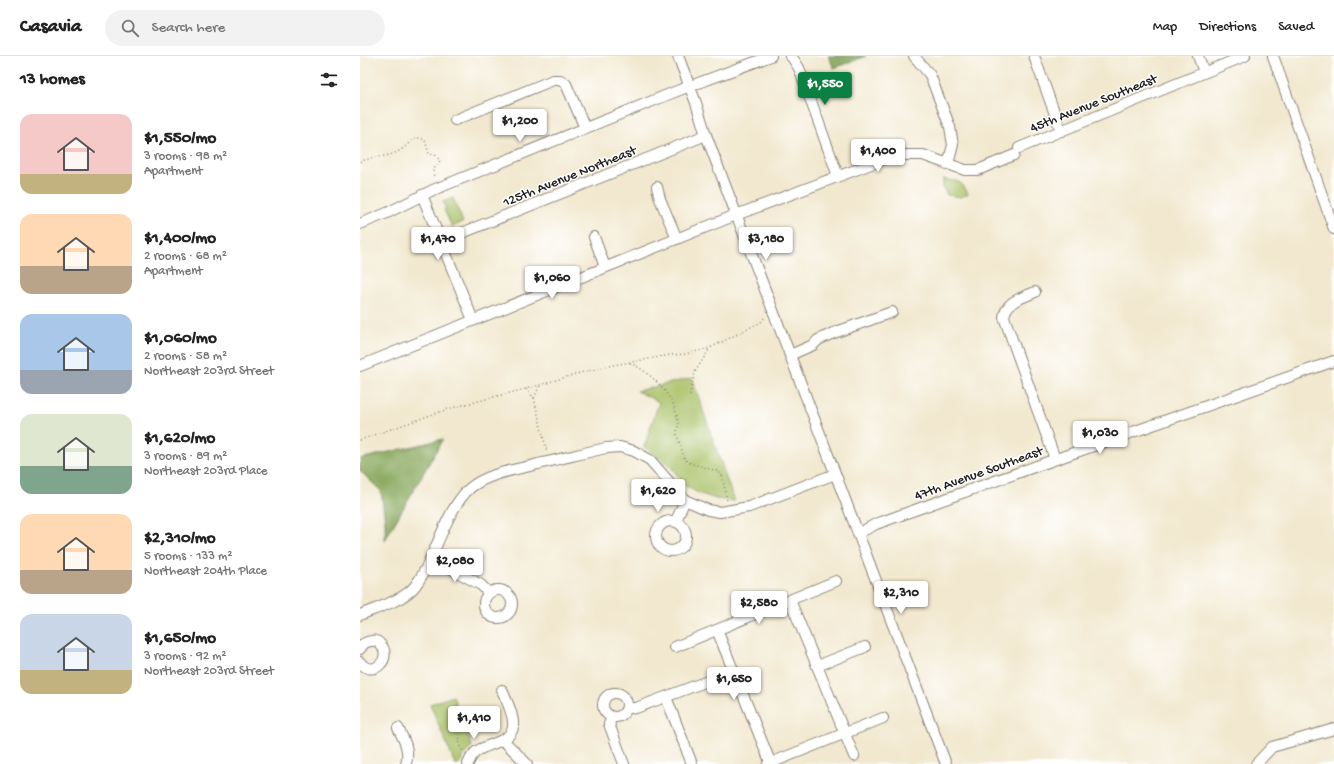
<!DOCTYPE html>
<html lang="en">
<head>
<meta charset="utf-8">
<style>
	:root { --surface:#fff; --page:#f2f2f2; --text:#222; --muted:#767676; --line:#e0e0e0; --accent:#0b8043 }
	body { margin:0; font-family:"Gochi Hand",sans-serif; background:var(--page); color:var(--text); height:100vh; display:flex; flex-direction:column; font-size:15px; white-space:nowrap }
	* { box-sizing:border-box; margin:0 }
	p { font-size:13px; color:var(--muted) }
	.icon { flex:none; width:22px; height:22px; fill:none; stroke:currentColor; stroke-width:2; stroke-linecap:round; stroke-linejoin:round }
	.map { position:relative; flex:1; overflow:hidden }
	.details { display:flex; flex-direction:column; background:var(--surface); width:360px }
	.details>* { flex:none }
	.price { position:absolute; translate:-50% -34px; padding:0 9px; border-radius:4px; background:#fff; color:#222; font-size:13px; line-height:26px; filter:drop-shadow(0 1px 2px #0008) }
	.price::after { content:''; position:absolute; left:50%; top:24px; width:12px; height:9px; margin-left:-6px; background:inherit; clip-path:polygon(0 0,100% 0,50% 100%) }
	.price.on { background:var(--accent); color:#fff }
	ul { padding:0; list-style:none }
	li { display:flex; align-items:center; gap:12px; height:100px; padding:0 20px }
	li span { display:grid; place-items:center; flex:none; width:112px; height:80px; border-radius:12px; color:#555 }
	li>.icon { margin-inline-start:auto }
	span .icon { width:48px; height:48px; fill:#fffc; stroke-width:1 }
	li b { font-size:17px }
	h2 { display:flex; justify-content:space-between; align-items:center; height:48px; padding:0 20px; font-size:17px }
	header { display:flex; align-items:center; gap:24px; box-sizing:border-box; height:56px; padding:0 20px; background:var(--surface); border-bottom:1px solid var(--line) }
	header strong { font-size:19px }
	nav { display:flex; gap:22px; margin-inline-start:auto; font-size:14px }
	.search { width:280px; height:36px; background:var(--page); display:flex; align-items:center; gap:10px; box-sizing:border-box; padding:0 14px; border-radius:22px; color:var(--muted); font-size:15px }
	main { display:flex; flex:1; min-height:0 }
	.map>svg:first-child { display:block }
	.green { fill:#a9c065; stroke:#626e40 }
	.forest { fill:#86a65a; stroke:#51613b }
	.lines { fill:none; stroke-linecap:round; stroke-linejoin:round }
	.minor-casing { stroke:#878276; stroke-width:12 }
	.path { stroke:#878276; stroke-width:1.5; stroke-dasharray:1 3; stroke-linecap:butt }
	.minor { stroke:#fff; stroke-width:10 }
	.labels { text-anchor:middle; stroke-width:3; stroke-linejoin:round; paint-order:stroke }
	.street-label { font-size:14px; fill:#1c1c1c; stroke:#fff }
</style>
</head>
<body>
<header>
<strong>Casavia</strong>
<div class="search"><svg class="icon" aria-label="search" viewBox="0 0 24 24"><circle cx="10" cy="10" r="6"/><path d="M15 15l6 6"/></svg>Search here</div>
<nav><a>Map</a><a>Directions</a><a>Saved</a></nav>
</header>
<main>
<section class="details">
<h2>13 homes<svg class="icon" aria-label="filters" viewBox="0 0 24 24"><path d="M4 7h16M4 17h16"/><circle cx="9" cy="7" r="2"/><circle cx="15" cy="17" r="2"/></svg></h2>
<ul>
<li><span style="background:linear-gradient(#f6c9c9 75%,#c2b280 0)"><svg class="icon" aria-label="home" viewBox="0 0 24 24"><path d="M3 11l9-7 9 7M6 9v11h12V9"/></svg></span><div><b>$1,550/mo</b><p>3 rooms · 98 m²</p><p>Apartment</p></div></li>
<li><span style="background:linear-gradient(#ffd9b3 65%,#b9a48a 0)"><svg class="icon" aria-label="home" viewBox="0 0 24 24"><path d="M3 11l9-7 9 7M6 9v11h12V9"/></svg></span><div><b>$1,400/mo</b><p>2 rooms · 68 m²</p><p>Apartment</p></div></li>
<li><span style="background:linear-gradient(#a9c7e8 70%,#9aa5b1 0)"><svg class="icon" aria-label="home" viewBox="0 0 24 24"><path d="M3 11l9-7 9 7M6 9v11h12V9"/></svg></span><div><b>$1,060/mo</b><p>2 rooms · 58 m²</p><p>Northeast 203rd Street</p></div></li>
<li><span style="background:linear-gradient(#dfe7d0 65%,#7fa58c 0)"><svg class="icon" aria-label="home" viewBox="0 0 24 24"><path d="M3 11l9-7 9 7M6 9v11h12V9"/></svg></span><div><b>$1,620/mo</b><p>3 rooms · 89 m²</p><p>Northeast 203rd Place</p></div></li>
<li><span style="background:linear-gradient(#ffd9b3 70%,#b9a48a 0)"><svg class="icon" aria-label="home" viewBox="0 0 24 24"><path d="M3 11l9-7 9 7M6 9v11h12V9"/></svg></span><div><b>$2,310/mo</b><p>5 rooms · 133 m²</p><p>Northeast 204th Place</p></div></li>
<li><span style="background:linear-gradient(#c9d6e8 70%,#c2b280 0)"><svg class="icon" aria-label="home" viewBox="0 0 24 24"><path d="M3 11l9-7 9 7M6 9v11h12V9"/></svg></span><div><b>$1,650/mo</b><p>3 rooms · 92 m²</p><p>Northeast 203rd Street</p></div></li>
</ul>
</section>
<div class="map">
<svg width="974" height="708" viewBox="0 0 974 708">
	<rect width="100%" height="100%" fill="#fff"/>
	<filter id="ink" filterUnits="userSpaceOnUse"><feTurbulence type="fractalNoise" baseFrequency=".025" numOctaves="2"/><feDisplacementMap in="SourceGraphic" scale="8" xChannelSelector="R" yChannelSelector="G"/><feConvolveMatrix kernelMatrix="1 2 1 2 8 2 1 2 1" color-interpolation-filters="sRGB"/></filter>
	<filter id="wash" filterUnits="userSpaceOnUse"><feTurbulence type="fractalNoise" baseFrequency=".012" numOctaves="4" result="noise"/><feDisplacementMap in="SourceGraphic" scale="16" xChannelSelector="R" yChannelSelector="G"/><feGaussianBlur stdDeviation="0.9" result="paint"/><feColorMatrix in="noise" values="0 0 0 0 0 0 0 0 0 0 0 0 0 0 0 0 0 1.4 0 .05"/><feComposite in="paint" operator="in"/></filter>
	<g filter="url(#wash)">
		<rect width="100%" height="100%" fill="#f2e8cf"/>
		<g class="green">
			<path d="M583 123C598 126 601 123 608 138L601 141 587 139 583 131Z"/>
			<polygon points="93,142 103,166 92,171 84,154 86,153 83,146"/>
			<polygon points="332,322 374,445 356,443 338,437 326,430 310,410 284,391 299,346 277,335"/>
			<polygon points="93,640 112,690 104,699 101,708 95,708 70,648"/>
		</g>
		<g class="forest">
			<polygon points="468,0 506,0 474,12"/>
			<polygon points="83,383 25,484 25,466 21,435 0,415 0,403"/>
		</g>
	</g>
	<g filter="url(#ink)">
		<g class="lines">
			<g class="minor-casing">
				<g id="minor">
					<path d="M318 0 336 47 346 79C426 288 506 498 586 708"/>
					<polyline points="430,0 432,1 439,12 478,120"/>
					<polyline points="554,0 570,19 590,71 593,89 588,108"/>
					<polyline points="674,0 701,75"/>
					<polyline points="838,0 844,16"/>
					<polyline points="913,0 974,173"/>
					<polyline points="95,64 193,24 200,24 206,28 225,72"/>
					<polyline points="659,92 885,0"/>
					<polyline points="297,131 300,143 317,183"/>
					<polyline points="62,139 113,264"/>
					<polyline points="0,168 27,157 73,134 317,35 411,0"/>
					<polyline points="234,181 245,211"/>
					<polyline points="82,185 346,79"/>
					<path d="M675 236C662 242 646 245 644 261L695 403"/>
					<polyline points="430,299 453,289 458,284 471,278 532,256"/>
					<polyline points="0,310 376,159 535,99 563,99 605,114 618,114 654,99"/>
					<circle cx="311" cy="480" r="15"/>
					<polyline points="316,465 325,444"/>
					<polyline points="499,477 516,468 685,407 974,305"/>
					<polyline points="72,502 121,529 129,537"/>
					<circle cx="138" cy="548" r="14"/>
					<polyline points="430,544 494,700"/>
					<path d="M0 559C17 552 35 547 49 536 56 531 61 521 65 514 79 488 88 452 110 432 128 417 156 414 178 408 201 403 223 397 246 392L260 391 274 395 290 404 325 444 348 454 360 456 389 451 475 418"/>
					<polyline points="357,574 411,708"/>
					<polyline points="315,591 476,525"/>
					<path d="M0 593C2 589 6 585 12 585 15 584 18 585 20 588 34 601 13 624 0 606"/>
					<polyline points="457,610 505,591"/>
					<circle cx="255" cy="649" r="12"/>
					<polyline points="306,641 332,708"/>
					<polyline points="267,652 276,652 374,615"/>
					<polyline points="252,661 249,668 264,708"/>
					<path d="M38 672C44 684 50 694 46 708"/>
					<polyline points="143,684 167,708"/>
					<path d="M108 708C110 703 112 698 117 695 128 687 155 686 153 667 153 656 146 644 142 634"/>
					<polyline points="408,708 523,662"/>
					<polyline points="896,708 912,691 974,673"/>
				</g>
			</g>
			<g class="path">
				<path d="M0 106C12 100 25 102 37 96 45 93 51 82 60 82L65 84 69 98 75 99 80 104 79 107 73 114 74 122"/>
				<path d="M270 307C285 313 303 330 311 344 315 351 317 361 319 369L317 372V379L325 404 330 407 357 415 362 419 367 445"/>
				<polyline points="166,333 174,342 187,396"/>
				<polyline points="330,339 335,316 350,292"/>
				<polyline points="174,342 180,329"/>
				<polyline points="0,384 88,353 180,329 216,318 248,310 311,299 326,298 350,292 401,266 405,261"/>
				<polyline points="99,678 100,690 103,696"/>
			</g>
			<use href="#minor" class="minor"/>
		</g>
	</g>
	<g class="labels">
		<g class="street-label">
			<text transform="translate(733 46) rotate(-22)" y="5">45th Avenue Southeast</text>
			<text transform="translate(209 119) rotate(-22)" y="5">125th Avenue Northeast</text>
			<text transform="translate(618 416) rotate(-20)" y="5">47th Avenue Southeast</text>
		</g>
	</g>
</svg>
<b class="price on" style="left:465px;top:50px">$1,550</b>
<b class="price" style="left:160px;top:87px">$1,200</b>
<b class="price" style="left:518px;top:117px">$1,400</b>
<b class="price" style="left:78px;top:205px">$1,470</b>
<b class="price" style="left:406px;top:205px">$3,180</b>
<b class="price" style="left:192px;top:244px">$1,060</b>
<b class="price" style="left:740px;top:399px">$1,030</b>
<b class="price" style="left:298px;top:457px">$1,620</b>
<b class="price" style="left:95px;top:527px">$2,080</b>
<b class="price" style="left:541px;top:559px">$2,310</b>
<b class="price" style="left:399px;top:569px">$2,580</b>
<b class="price" style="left:374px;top:645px">$1,650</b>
<b class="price" style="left:114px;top:684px">$1,410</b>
</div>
</main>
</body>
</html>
